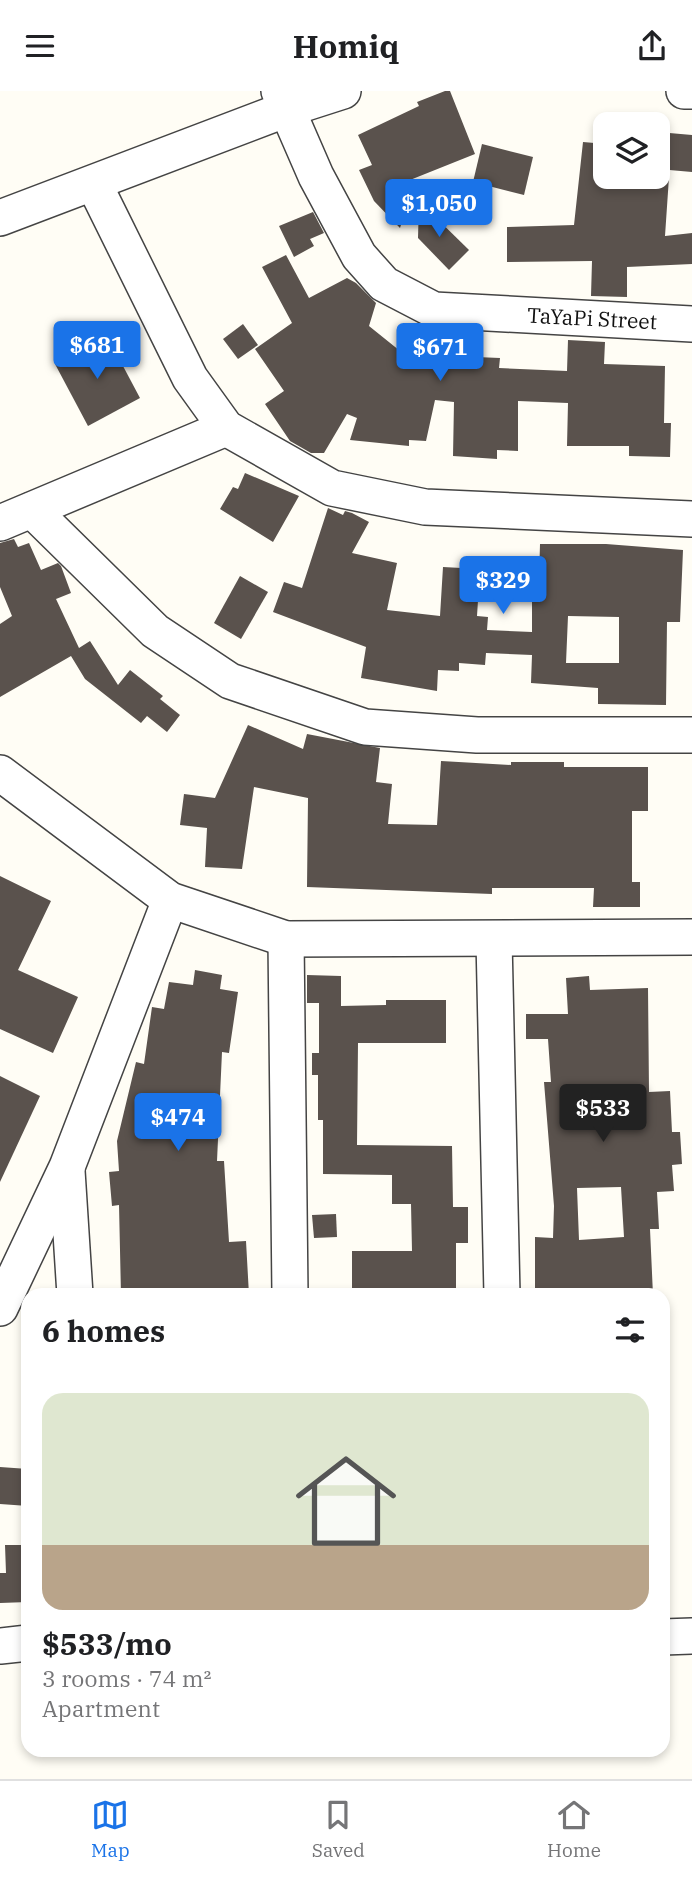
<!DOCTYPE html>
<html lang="en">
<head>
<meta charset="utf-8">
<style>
	:root { --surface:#fff; --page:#f6f6f6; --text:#202124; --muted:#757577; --line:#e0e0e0; --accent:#1a73e8 }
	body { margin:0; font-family:"IBM Plex Serif",serif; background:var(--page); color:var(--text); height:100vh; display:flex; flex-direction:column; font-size:26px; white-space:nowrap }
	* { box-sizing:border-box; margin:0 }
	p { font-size:23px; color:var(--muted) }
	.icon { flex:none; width:38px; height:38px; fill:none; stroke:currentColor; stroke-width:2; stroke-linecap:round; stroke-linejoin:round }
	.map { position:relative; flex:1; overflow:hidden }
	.panel { position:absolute; left:21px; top:1197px; width:649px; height:469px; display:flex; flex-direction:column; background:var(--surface); border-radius:21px; box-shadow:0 4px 10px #0003 }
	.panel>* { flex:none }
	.tools { position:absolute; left:593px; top:21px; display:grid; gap:14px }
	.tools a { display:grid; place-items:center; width:77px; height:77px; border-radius:14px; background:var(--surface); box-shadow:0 4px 10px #0003; font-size:35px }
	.price { position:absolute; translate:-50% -60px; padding:0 16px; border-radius:7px; background:var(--accent); color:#fff; font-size:23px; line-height:46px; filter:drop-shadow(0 2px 4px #0008) }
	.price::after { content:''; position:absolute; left:50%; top:42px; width:21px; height:16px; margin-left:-10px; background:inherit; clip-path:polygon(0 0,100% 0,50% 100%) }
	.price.on { background:#222; color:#fff }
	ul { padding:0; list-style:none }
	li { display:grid; align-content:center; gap:14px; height:371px; padding:0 21px }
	li span { display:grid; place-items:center; height:217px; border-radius:21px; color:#555 }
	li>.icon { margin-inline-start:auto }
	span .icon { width:126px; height:126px; fill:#fffc; stroke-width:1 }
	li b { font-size:30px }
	h2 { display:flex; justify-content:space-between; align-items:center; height:84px; padding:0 21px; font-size:30px }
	header { display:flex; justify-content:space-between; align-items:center; height:91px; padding:0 21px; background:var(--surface); font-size:32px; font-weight:800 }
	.menu { display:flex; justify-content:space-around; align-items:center; height:98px; border-top:2px solid var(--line); background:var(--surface); font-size:19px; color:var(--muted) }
	.menu a { display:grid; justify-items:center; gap:4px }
	.menu .on { color:var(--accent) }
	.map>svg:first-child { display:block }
	.building { fill:#5a524d; fill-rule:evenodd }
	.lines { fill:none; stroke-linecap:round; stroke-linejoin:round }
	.minor-casing { stroke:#444; stroke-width:38 }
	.minor { stroke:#fff; stroke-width:35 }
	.labels { text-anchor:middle; stroke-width:7; stroke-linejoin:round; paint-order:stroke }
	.street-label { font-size:21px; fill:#111; stroke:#fff }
</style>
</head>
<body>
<header><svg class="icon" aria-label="menu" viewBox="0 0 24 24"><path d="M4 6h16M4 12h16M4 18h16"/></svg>Homiq<svg class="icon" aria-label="share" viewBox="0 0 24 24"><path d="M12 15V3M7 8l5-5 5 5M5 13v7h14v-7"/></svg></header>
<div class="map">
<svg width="692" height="1688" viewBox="0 0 692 1688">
	<rect width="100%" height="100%" fill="#fffdf5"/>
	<g class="building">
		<polygon points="445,0 450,0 475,63 400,93 411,103 400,137 374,110 359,79 372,74 358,44 419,15 417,11"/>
		<polygon points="658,41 692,44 692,81 658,78"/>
		<polygon points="583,51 606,53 606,86 669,86 665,145 692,142 692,173 627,176 627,206 591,205 592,170 507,171 507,136 574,134"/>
		<polygon points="482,53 533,66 524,104 473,91"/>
		<polygon points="419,110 469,159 449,179 418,147"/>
		<polygon points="313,121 324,142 310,148 314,155 294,166 279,135"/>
		<polygon points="286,164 309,207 347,187 356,192 376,212 369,235 415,272 416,235 453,240 452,265 500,267 499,277 567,280 568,249 605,251 604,273 665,275 664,332 671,332 670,366 629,365 629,355 567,355 568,312 518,310 518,360 497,359 497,368 453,365 454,311 435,309 426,350 409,349 409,355 350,349 357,327 347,323 324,362 311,362 290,350 265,313 284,300 255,258 292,232 262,176"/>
		<polygon points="243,233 258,254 238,268 223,248"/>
		<polygon points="107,245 140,307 88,335 55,273"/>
		<polygon points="245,382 299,405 273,451 220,418 233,396 238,398"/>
		<path d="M328 417 343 424 345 420 352 422 369 431 352 462 397 472 387 519 440 525 443 476 480 478 477 525 488 526 487 539 532 541V489H539L540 453H606L683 459 680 531H667L666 614 598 613V597L531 592 532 564 486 562 485 574 459 572V580L438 579 437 600 361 587 366 556 273 521 284 491 302 497ZM568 525 619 526V572H566Z"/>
		<polygon points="14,448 18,456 29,452 41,479 58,472 61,475 71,502 56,508 79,557 90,550 118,594 130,579 163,605 160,608 180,624 167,641 147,625 141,632 85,588 71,565 0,606 0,533 12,525 0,496 0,452"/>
		<polygon points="240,485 268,501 241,548 214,532"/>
		<polygon points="248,634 303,658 307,643 380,657 376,691 392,693 388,733 437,734 441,670 511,674 511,671 564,671 564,676 648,676 648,720 632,720 632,791 640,791 640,816 593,816 594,797 492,797 492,803 307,796 308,707 254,696 242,778 205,776 207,737 180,734 184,703 215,707"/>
		<polygon points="0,785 51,810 18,879 78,906 53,962 0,938"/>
		<polygon points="195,879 222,884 220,898 238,901 229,962 222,961 217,1070 224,1070 229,1151 246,1150 249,1204 121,1204 119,1114 112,1115 109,1081 119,1080 117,1050 136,971 144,973 152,916 164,918 169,891 193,894"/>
		<polygon points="307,884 341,885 341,915 386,914 386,909 446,909 446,952 358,952 357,1054 452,1055 453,1116 468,1116 468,1152 456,1152 456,1204 410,1204 410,1197 352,1197 352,1160 412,1160 411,1113 392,1113 392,1084 323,1083 323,1029 318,1029 318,984 312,984 312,962 319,962 319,912 307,912"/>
		<path d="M589 885 590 899 648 897 649 1001 670 1000 672 1041H680L682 1073 672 1074 674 1100 657 1101 659 1138H650L653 1204H535V1146L553 1147 554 1115 544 991H551L548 948H526V923H568L566 887ZM621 1096 624 1146 579 1149 577 1097Z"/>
		<polygon points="0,985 40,1005 0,1091"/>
		<polygon points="336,1123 337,1146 314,1147 312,1124"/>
		<polygon points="0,1376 28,1378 28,1415 0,1413"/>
		<polygon points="5,1454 28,1454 28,1511 0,1512 0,1482 6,1482"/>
	</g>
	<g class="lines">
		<g class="minor-casing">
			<g id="minor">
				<polyline points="279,0 316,85 359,165 384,193 434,219 692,233"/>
				<polyline points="684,0 692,0"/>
				<polyline points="94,93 190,287 226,337 332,397 425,416 692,428"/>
				<polyline points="0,127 287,18 343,0"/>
				<polyline points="32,419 155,540 230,590 365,636 477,644 692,644"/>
				<polyline points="0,432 226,337"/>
				<polyline points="0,682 170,809 286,848 692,846"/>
				<polyline points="286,848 290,1204"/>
				<polyline points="494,849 502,1204"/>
				<polyline points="67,1080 75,1204"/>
				<polyline points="0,1217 67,1076 170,809"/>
				<polyline points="663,1546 692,1545"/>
				<polyline points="0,1555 28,1552"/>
			</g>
		</g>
		<use href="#minor" class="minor"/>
	</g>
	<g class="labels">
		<g class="street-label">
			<text transform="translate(592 228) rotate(3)" y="7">TaYaPi Street</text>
		</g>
	</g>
</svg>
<div class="tools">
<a><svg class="icon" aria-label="layers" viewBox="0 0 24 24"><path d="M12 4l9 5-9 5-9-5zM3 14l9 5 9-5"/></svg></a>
</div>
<b class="price" style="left:439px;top:148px">$1,050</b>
<b class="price" style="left:97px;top:290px">$681</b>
<b class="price" style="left:440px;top:292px">$671</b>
<b class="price" style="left:503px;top:525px">$329</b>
<b class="price on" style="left:603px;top:1053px">$533</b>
<b class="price" style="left:178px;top:1062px">$474</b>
<section class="panel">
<h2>6 homes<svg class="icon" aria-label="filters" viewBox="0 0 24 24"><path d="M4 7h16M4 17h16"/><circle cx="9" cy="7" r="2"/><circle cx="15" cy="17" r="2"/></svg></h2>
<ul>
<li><span style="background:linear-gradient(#dfe7d0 70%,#b9a48a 0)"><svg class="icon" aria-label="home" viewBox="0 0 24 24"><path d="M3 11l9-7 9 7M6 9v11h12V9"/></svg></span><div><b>$533/mo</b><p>3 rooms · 74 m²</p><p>Apartment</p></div></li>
</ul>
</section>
</div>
<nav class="menu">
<a class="on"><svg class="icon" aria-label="map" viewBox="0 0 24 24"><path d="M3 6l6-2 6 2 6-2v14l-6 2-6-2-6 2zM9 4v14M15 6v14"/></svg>Map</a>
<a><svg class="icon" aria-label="saved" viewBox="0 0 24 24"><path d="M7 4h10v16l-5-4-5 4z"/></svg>Saved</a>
<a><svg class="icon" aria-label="home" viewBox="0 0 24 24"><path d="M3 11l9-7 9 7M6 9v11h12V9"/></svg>Home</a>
</nav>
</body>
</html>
